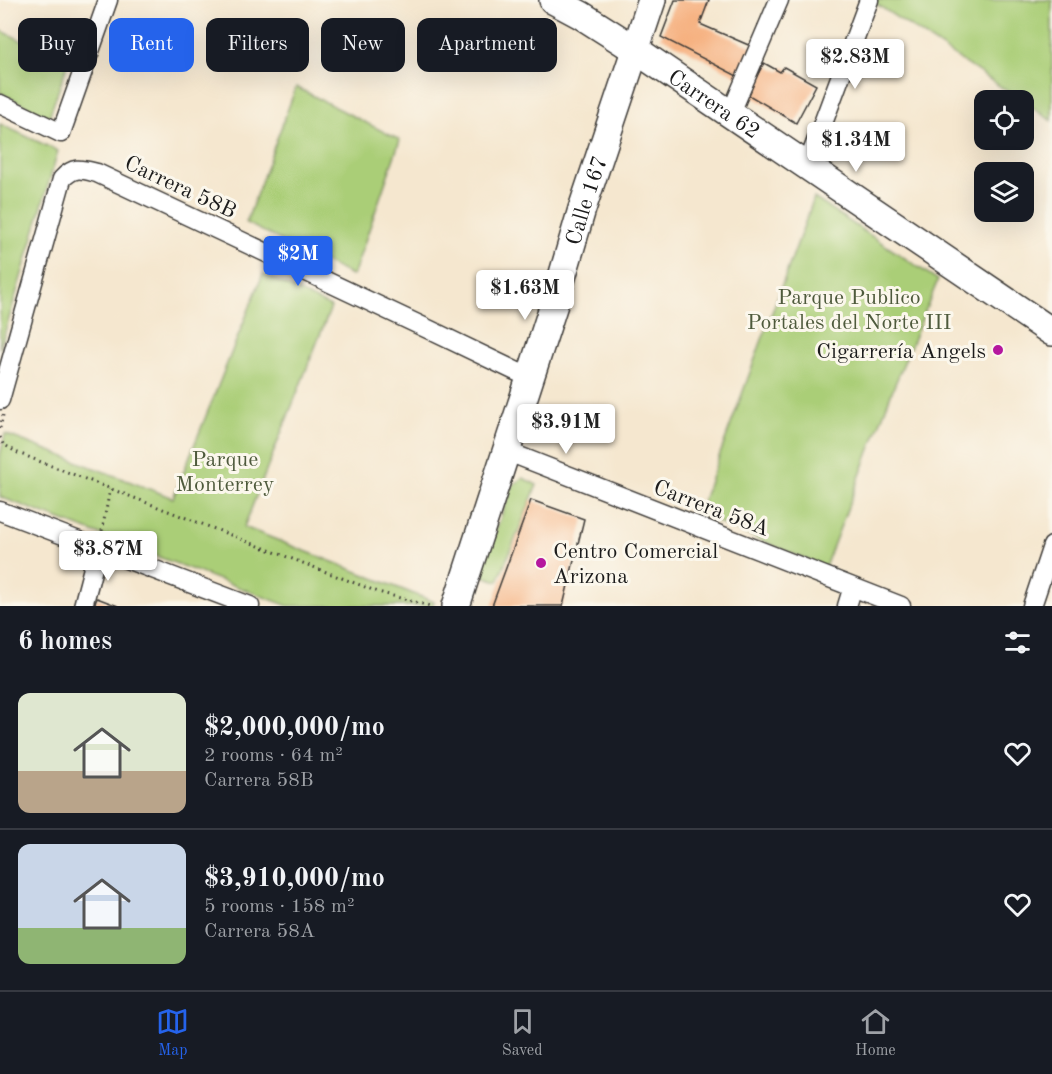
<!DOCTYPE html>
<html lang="en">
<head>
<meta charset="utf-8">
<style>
	:root { --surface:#171b24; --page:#20242c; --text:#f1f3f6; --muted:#9ea1a6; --line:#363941; --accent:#2563eb }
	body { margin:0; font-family:"Old Standard TT",serif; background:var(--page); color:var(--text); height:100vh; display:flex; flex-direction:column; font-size:22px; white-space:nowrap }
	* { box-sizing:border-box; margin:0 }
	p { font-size:20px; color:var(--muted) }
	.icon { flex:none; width:33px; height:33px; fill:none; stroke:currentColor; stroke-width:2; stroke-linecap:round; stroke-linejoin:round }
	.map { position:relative; height:606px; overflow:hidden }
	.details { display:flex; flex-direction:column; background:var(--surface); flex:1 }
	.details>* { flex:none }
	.top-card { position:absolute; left:18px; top:18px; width:600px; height:54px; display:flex; gap:12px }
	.controls { position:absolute; left:974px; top:90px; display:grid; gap:12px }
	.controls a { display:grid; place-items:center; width:60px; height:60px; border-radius:12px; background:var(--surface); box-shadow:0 6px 24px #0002; font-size:30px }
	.price { position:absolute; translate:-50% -51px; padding:0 14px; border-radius:6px; background:#fff; color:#222; font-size:20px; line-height:39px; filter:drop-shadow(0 2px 3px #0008) }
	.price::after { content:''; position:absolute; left:50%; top:36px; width:18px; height:14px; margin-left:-9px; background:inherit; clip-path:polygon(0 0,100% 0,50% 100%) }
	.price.on { background:var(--accent); color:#fff }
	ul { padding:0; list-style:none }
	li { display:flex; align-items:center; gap:18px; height:150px; padding:0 18px }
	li+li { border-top:2px solid var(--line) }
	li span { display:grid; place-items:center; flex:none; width:168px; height:120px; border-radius:12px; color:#555 }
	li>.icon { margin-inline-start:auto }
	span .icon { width:72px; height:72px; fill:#fffc; stroke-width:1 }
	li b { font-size:26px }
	h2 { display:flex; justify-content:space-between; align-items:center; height:72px; padding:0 18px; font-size:26px }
	.pill { padding:0 21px; border-radius:12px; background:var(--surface); box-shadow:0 6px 24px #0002; font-size:21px; line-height:54px }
	.pill.on { background:var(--accent); color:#fff }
	.tab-bar { display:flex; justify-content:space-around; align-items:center; height:84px; border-top:2px solid var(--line); background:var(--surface); font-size:16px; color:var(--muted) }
	.tab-bar a { display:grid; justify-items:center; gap:3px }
	.tab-bar .on { color:var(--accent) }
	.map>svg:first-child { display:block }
	.green { fill:#aace77; stroke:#63754a; stroke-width:1.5 }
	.building { fill:#f6b180 }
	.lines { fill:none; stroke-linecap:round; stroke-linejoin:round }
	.street-casing { stroke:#3d3a37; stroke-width:21 }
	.secondary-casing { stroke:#3d3a37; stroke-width:30 }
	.path { stroke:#3d3a37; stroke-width:3; stroke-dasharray:1.5 4.5; stroke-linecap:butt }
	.street { stroke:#fff; stroke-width:18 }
	.secondary { stroke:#fff; stroke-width:27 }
	.poi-dot { fill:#b5179e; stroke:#fbf7ec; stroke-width:2 }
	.labels { text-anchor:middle; stroke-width:6; stroke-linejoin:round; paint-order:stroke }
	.street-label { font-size:22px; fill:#1c1c1c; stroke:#fbf7ec }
	.park-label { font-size:22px; fill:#4e5a3c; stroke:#fbf7ec }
	.poi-label { font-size:22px; fill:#1c1c1c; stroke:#fbf7ec; text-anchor:end }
</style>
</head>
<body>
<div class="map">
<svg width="1052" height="606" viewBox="0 0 1052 606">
	<rect width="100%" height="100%" fill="#fbf7ec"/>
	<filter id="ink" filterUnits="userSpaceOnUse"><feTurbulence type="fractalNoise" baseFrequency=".0167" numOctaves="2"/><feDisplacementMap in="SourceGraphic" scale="12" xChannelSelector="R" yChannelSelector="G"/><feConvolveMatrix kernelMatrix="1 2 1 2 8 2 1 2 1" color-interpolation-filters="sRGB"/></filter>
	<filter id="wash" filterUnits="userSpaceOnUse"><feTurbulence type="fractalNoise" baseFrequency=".008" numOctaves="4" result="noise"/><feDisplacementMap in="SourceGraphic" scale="24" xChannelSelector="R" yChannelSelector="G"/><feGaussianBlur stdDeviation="1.35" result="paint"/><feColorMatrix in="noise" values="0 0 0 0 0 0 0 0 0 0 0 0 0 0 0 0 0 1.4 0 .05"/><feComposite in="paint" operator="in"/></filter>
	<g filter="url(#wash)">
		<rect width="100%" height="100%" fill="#f5e7cf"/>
		<g class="green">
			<polygon points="1052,0 1052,121 872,1 872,0"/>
			<polygon points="0,30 68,63 49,117 0,93"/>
			<polygon points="296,87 400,140 353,276 246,223"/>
			<polygon points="0,124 58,151 0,349"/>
			<polygon points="814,198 938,280 893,389 825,567 698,514"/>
			<polygon points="263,274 331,307 244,527 434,602 432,606 288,606 0,497 0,456 5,434 173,498"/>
			<polygon points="523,478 537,485 498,581 479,575 513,485"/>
		</g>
		<g id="blocks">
			<g class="building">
				<polygon points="675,0 709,0 700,24 753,47 739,77 661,37"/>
				<polygon points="764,63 780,72 784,67 816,85 796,123 747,94"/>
				<polygon points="531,500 584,519 563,606 492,606"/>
				<polygon points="97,598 118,606 94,606"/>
			</g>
		</g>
	</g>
	<g filter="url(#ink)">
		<use href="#blocks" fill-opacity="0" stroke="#3d3a37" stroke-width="1.5"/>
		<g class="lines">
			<g class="street-casing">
				<g id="street">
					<polyline points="0,104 61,133 108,0"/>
					<polyline points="730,115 779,0"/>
					<polyline points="807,166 869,0"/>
					<path d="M0 400 62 179C74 166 81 169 97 173L430 330 530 378"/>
					<polyline points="506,451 901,606"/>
					<polyline points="0,511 250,606"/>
					<polyline points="83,606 98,549"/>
					<polyline points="847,606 851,593"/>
					<polyline points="1032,606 1052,546"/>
				</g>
			</g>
			<g class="secondary-casing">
				<g id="secondary">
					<path id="s1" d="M553 0 581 15 636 50 1052 332"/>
					<path id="s2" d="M456 606 555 301 582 209 652 0"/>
				</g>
			</g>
			<g class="path">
				<polyline points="0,428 3,415"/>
				<polyline points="0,437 3,444 18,453 378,592 430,606"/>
				<polyline points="102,531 110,489"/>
			</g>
			<use href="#street" class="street"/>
			<use href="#secondary" class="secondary"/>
		</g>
	</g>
	<g class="poi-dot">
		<circle cx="998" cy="350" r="6"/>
		<circle cx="541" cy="563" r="6"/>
	</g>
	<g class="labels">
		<g class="street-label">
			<text dy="8" stroke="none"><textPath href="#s1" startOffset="192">Carrera 62</textPath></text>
			<text transform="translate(181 186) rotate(25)" y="8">Carrera 58B</text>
			<text dy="8" stroke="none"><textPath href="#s2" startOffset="426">Calle 167</textPath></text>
			<text transform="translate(712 507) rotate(21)" y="8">Carrera 58A</text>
		</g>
		<g class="park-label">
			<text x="849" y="304">Parque Publico<tspan x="849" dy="25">Portales del Norte III</tspan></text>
			<text x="225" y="466">Parque<tspan x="225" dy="25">Monterrey</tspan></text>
		</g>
		<g class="poi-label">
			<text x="986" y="358">Cigarrería Angels</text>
			<text x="553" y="558" text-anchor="start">Centro Comercial<tspan x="553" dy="25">Arizona</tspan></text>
		</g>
	</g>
</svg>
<div class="controls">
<a><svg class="icon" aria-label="locate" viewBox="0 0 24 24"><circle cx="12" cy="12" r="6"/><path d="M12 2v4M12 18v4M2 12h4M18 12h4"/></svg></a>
<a><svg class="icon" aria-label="layers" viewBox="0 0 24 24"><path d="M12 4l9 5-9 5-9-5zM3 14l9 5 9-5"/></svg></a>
</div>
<b class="price" style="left:855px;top:90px">$2.83M</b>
<b class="price" style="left:856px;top:173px">$1.34M</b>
<b class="price on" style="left:298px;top:287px">$2M</b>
<b class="price" style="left:525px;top:321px">$1.63M</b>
<b class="price" style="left:566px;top:455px">$3.91M</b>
<b class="price" style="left:108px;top:582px">$3.87M</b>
<div class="top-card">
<a class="pill">Buy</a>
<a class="pill on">Rent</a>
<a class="pill">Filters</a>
<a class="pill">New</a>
<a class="pill">Apartment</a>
</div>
</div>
<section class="details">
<h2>6 homes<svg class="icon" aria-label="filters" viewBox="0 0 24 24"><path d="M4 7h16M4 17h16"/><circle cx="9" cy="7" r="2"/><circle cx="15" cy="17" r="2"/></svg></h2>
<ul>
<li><span style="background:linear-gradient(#dfe7d0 65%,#b9a48a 0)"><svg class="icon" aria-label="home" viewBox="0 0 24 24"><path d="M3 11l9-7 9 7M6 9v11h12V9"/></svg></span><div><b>$2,000,000/mo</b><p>2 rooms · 64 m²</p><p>Carrera 58B</p></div><svg class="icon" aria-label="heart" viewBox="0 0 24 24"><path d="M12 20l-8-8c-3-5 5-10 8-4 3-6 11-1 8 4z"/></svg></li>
<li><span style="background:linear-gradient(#c9d6e8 70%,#8fb573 0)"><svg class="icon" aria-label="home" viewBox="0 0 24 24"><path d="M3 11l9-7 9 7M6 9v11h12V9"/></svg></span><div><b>$3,910,000/mo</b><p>5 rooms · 158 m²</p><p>Carrera 58A</p></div><svg class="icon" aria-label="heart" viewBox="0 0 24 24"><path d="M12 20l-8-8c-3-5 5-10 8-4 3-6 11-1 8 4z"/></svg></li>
</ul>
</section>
<nav class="tab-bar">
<a class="on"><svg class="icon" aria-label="map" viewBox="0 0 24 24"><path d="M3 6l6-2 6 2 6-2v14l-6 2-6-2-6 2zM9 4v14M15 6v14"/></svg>Map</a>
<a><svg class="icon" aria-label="saved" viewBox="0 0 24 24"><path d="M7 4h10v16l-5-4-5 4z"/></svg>Saved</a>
<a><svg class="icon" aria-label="home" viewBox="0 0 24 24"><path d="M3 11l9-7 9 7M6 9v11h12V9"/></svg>Home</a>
</nav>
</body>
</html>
